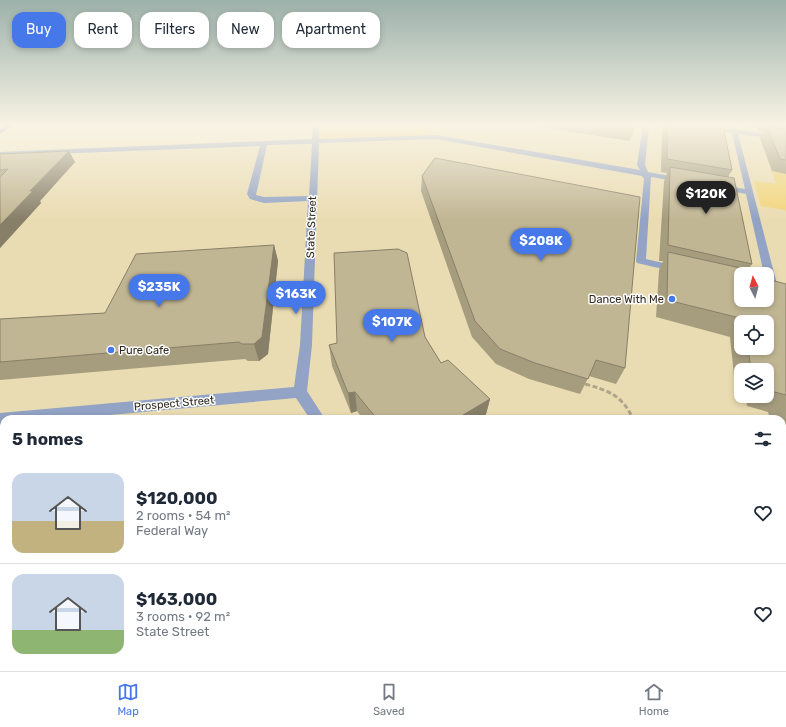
<!DOCTYPE html>
<html lang="en">
<head>
<meta charset="utf-8">
<style>
	:root { --surface:#fff; --page:#f6f6f7; --text:#1f2937; --muted:#747a83; --line:#e0e1e3; --accent:#4678ea }
	body { margin:0; font-family:Rubik,sans-serif; background:var(--page); color:var(--text); height:100vh; display:flex; flex-direction:column; font-size:15px; white-space:nowrap }
	* { box-sizing:border-box; margin:0 }
	p { font-size:13px; color:var(--muted) }
	.icon { flex:none; width:22px; height:22px; fill:none; stroke:currentColor; stroke-width:2; stroke-linecap:round; stroke-linejoin:round }
	.map { position:relative; flex:1; overflow:hidden }
	.side { position:absolute; left:0px; top:415px; width:786px; height:256px; display:flex; flex-direction:column; background:var(--surface); border-radius:12px 12px 0 0; box-shadow:0 2px 6px #0003 }
	.side>* { flex:none }
	.hud { position:absolute; left:12px; top:12px; width:400px; height:36px; display:flex; gap:8px }
	.needle { width:26px; rotate:354deg }
	.tools { position:absolute; left:734px; top:267px; display:grid; gap:8px }
	.tools a { display:grid; place-items:center; width:40px; height:40px; border-radius:8px; background:var(--surface); box-shadow:0 2px 6px #0003; font-size:20px }
	.price { position:absolute; translate:-50% -34px; padding:0 9px; border-radius:14px; background:var(--accent); color:#fff; font-size:13px; line-height:26px; filter:drop-shadow(0 1px 2px #0008) }
	.price::after { content:''; position:absolute; left:50%; top:24px; width:12px; height:9px; margin-left:-6px; background:inherit; clip-path:polygon(0 0,100% 0,50% 100%) }
	.price.on { background:#222; color:#fff }
	ul { padding:0; list-style:none }
	li { display:flex; align-items:center; gap:12px; height:100px; padding:0 12px }
	li+li { border-top:1px solid var(--line) }
	li span { display:grid; place-items:center; flex:none; width:112px; height:80px; border-radius:12px; color:#555 }
	li>.icon { margin-inline-start:auto }
	span .icon { width:48px; height:48px; fill:#fffc; stroke-width:1 }
	li b { font-size:17px }
	h2 { display:flex; justify-content:space-between; align-items:center; height:48px; padding:0 12px; font-size:17px }
	.tag { padding:0 14px; border-radius:12px; background:var(--surface); box-shadow:0 2px 6px #0003; font-size:14px; line-height:36px }
	.tag.on { background:var(--accent); color:#fff }
	.tabs { display:flex; justify-content:space-around; align-items:center; height:56px; border-top:1px solid var(--line); background:var(--surface); font-size:11px; color:var(--muted) }
	.tabs a { display:grid; justify-items:center; gap:2px }
	.tabs .on { color:var(--accent) }
	.map>svg:first-child { display:block }
	.built { fill:#eadcb2; fill-rule:evenodd }
	.green { fill:#f1d47a }
	.lines { fill:none; stroke-linecap:round; stroke-linejoin:round }
	.path-far1 { stroke:#aea589; stroke-width:3; stroke-dasharray:5 2.5; stroke-linecap:butt }
	.path { stroke:#aea589; stroke-width:4; stroke-dasharray:6 3; stroke-linecap:butt }
	.minor { fill:#92a3c5; fill-rule:evenodd }
	.major { fill:#4d6aa6; fill-rule:evenodd }
	.wall { fill:#a69d7f; fill-rule:evenodd }
	.shaded-wall { fill:#877f68 }
	.building { fill:#c1b694; stroke:#877f68 }
	.poi-dot { fill:#4678ea; stroke:#fff; stroke-width:1.5 }
	.labels { text-anchor:middle; stroke-width:3; stroke-linejoin:round; paint-order:stroke }
	.street-label { font-size:11px; fill:#2d281b; stroke:#fff }
	.poi-label { font-size:11px; fill:#2d281b; stroke:#fff; text-anchor:end }
</style>
</head>
<body>
<div class="map">
<svg width="786" height="671" viewBox="0 0 786 671">
	<rect width="100%" height="100%" fill="#f0e5c2"/>
	<path class="built" d="M316 125H786V671H0V157L314 144ZM741 274H767V300H741ZM741 322H767V348H741ZM741 370H767V396H741ZM4 419H782V667H4Z"/>
	<g class="green">
		<polygon points="316,125 437,125 425,137 315,141"/>
		<polygon points="772,171 786,174 786,212 785,210 761,206 754,181 776,184"/>
	</g>
	<g class="lines">
		<path class="path-far1" d="M585 384C608 390 623 396 633 419"/>
		<polyline class="path" points="773,667 775,671"/>
		<g class="minor">
			<path d="M313 125H319V139L436 135 640 170 637 165 643 125H649L645 165 648 172 681 178 685 180 681 182 651 177 646 259 680 267 681 269 676 272 637 263 636 261 644 179 642 176 436 139 319 143 312 345 307 391 325 419H310L296 398 66 419H4V425H0V413L294 387 300 345 308 201 264 203 250 199 247 194 260 146 0 156V152L312 139ZM312 144 309 196 264 197 256 195 267 145Z"/>
			<polygon points="684,125 700,125 731,129 730,125 736,125 737,130 786,136 786,140 738,134 779,292 778,294 770,294 769,292 767,274 764,274 746,194 721,189 717,187 721,185 745,189 732,133 687,127"/>
			<polygon points="480,667 501,667 502,671 481,671"/>
		</g>
		<polygon class="major" points="6,125 13,125 0,134 0,129"/>
	</g>
	<g class="wall">
		<polygon points="528,125 636,125 630,141"/>
		<path d="M662 125H723L732 170 728 177 752 264 748 270 756 274H741L786 284V621L782 622V419H770L768 412 747 406 746 398 736 395 730 337 656 317 659 270 663 261H659L664 181 667 173 661 172ZM741 322H767V348H741ZM741 370H767V396H741Z"/>
		<polygon points="745,125 786,125 786,174 772,171 760,138 764,132 758,131 757,128 746,126"/>
		<polygon points="0,154 75,162 40,201 41,203 0,248"/>
		<polygon points="422,176 625,368 616,384 589,376 580,394 529,379 496,364 472,337 421,191"/>
		<polygon points="274,245 278,261 268,354 259,361 248,361 245,359 0,380 0,319 105,313"/>
		<polygon points="425,337 441,363 490,399 485,418 484,419 363,419 357,411 351,413 332,366 329,345 337,343"/>
	</g>
	<g class="shaded-wall">
		<polygon points="69,151 75,162 40,201 41,203 0,248 0,225 30,191"/>
		<polygon points="274,245 278,261 268,354 259,361 254,344"/>
		<polygon points="355,392 357,411 351,413 348,393"/>
		<polygon points="490,399 485,418 484,419 462,419 463,415"/>
	</g>
	<g class="building">
		<polygon points="667,125 723,125 732,170 667,159"/>
		<polygon points="767,127 786,129 786,160 780,159"/>
		<polygon points="69,151 30,191 33,191 0,225 0,177 8,169 0,170 0,154"/>
		<polygon points="435,158 640,197 625,368 596,360 588,379 535,363 500,349 475,321 422,176"/>
		<polygon points="670,167 734,178 752,264 668,245"/>
		<polygon points="274,245 262,337 254,344 242,344 239,342 0,362 0,319 105,313 136,254"/>
		<polygon points="398,249 407,253 425,337 441,363 448,360 490,399 463,415 466,419 377,419 355,392 348,393 329,345 337,343 334,253"/>
		<polygon points="668,252 754,271 755,270 756,274 741,274 741,300 767,300 767,279 786,284 786,395 767,390 767,370 751,370 748,348 767,348 767,322 744,322 744,319 667,300"/>
		<rect x="782" y="450" width="4" height="166"/>
		<polygon points="332,667 435,667 438,671 328,671"/>
	</g>
	<linearGradient id="sky" x2="0" y2="1"><stop stop-color="#9cb1aa"/><stop offset="0.57" stop-color="#f8f3e4"/><stop offset="1" stop-color="#f8f3e4" stop-opacity="0"/></linearGradient>
	<rect width="786" height="219" fill="url(#sky)"/>
	<g class="poi-dot">
		<circle cx="672" cy="299" r="4"/>
		<circle cx="111" cy="350" r="4"/>
	</g>
	<g class="labels">
		<g class="street-label">
			<text transform="translate(311 227) rotate(-88)" y="4">State Street</text>
			<text transform="translate(174 403) rotate(-5)" y="4">Prospect Street</text>
		</g>
		<g class="poi-label">
			<text x="664" y="303">Dance With Me</text>
			<text x="119" y="354" text-anchor="start">Pure Cafe</text>
		</g>
	</g>
</svg>
<div class="tools">
<a><svg class="needle" viewBox="-14 -14 28 28"><path d="M0-13l5 13h-10z" fill="#e53935"/><path d="M0 13l5-13h-10z" fill="#747a83"/></svg></a>
<a><svg class="icon" aria-label="locate" viewBox="0 0 24 24"><circle cx="12" cy="12" r="6"/><path d="M12 2v4M12 18v4M2 12h4M18 12h4"/></svg></a>
<a><svg class="icon" aria-label="layers" viewBox="0 0 24 24"><path d="M12 4l9 5-9 5-9-5zM3 14l9 5 9-5"/></svg></a>
</div>
<b class="price on" style="left:706px;top:215px">$120K</b>
<b class="price" style="left:541px;top:262px">$208K</b>
<b class="price" style="left:159px;top:308px">$235K</b>
<b class="price" style="left:296px;top:315px">$163K</b>
<b class="price" style="left:392px;top:343px">$107K</b>
<div class="hud">
<a class="tag on">Buy</a>
<a class="tag">Rent</a>
<a class="tag">Filters</a>
<a class="tag">New</a>
<a class="tag">Apartment</a>
</div>
<section class="side">
<h2>5 homes<svg class="icon" aria-label="filters" viewBox="0 0 24 24"><path d="M4 7h16M4 17h16"/><circle cx="9" cy="7" r="2"/><circle cx="15" cy="17" r="2"/></svg></h2>
<ul>
<li><span style="background:linear-gradient(#c9d6e8 60%,#c2b280 0)"><svg class="icon" aria-label="home" viewBox="0 0 24 24"><path d="M3 11l9-7 9 7M6 9v11h12V9"/></svg></span><div><b>$120,000</b><p>2 rooms · 54 m²</p><p>Federal Way</p></div><svg class="icon" aria-label="heart" viewBox="0 0 24 24"><path d="M12 20l-8-8c-3-5 5-10 8-4 3-6 11-1 8 4z"/></svg></li>
<li><span style="background:linear-gradient(#c9d6e8 70%,#8fb573 0)"><svg class="icon" aria-label="home" viewBox="0 0 24 24"><path d="M3 11l9-7 9 7M6 9v11h12V9"/></svg></span><div><b>$163,000</b><p>3 rooms · 92 m²</p><p>State Street</p></div><svg class="icon" aria-label="heart" viewBox="0 0 24 24"><path d="M12 20l-8-8c-3-5 5-10 8-4 3-6 11-1 8 4z"/></svg></li>
</ul>
</section>
</div>
<nav class="tabs">
<a class="on"><svg class="icon" aria-label="map" viewBox="0 0 24 24"><path d="M3 6l6-2 6 2 6-2v14l-6 2-6-2-6 2zM9 4v14M15 6v14"/></svg>Map</a>
<a><svg class="icon" aria-label="saved" viewBox="0 0 24 24"><path d="M7 4h10v16l-5-4-5 4z"/></svg>Saved</a>
<a><svg class="icon" aria-label="home" viewBox="0 0 24 24"><path d="M3 11l9-7 9 7M6 9v11h12V9"/></svg>Home</a>
</nav>
</body>
</html>
